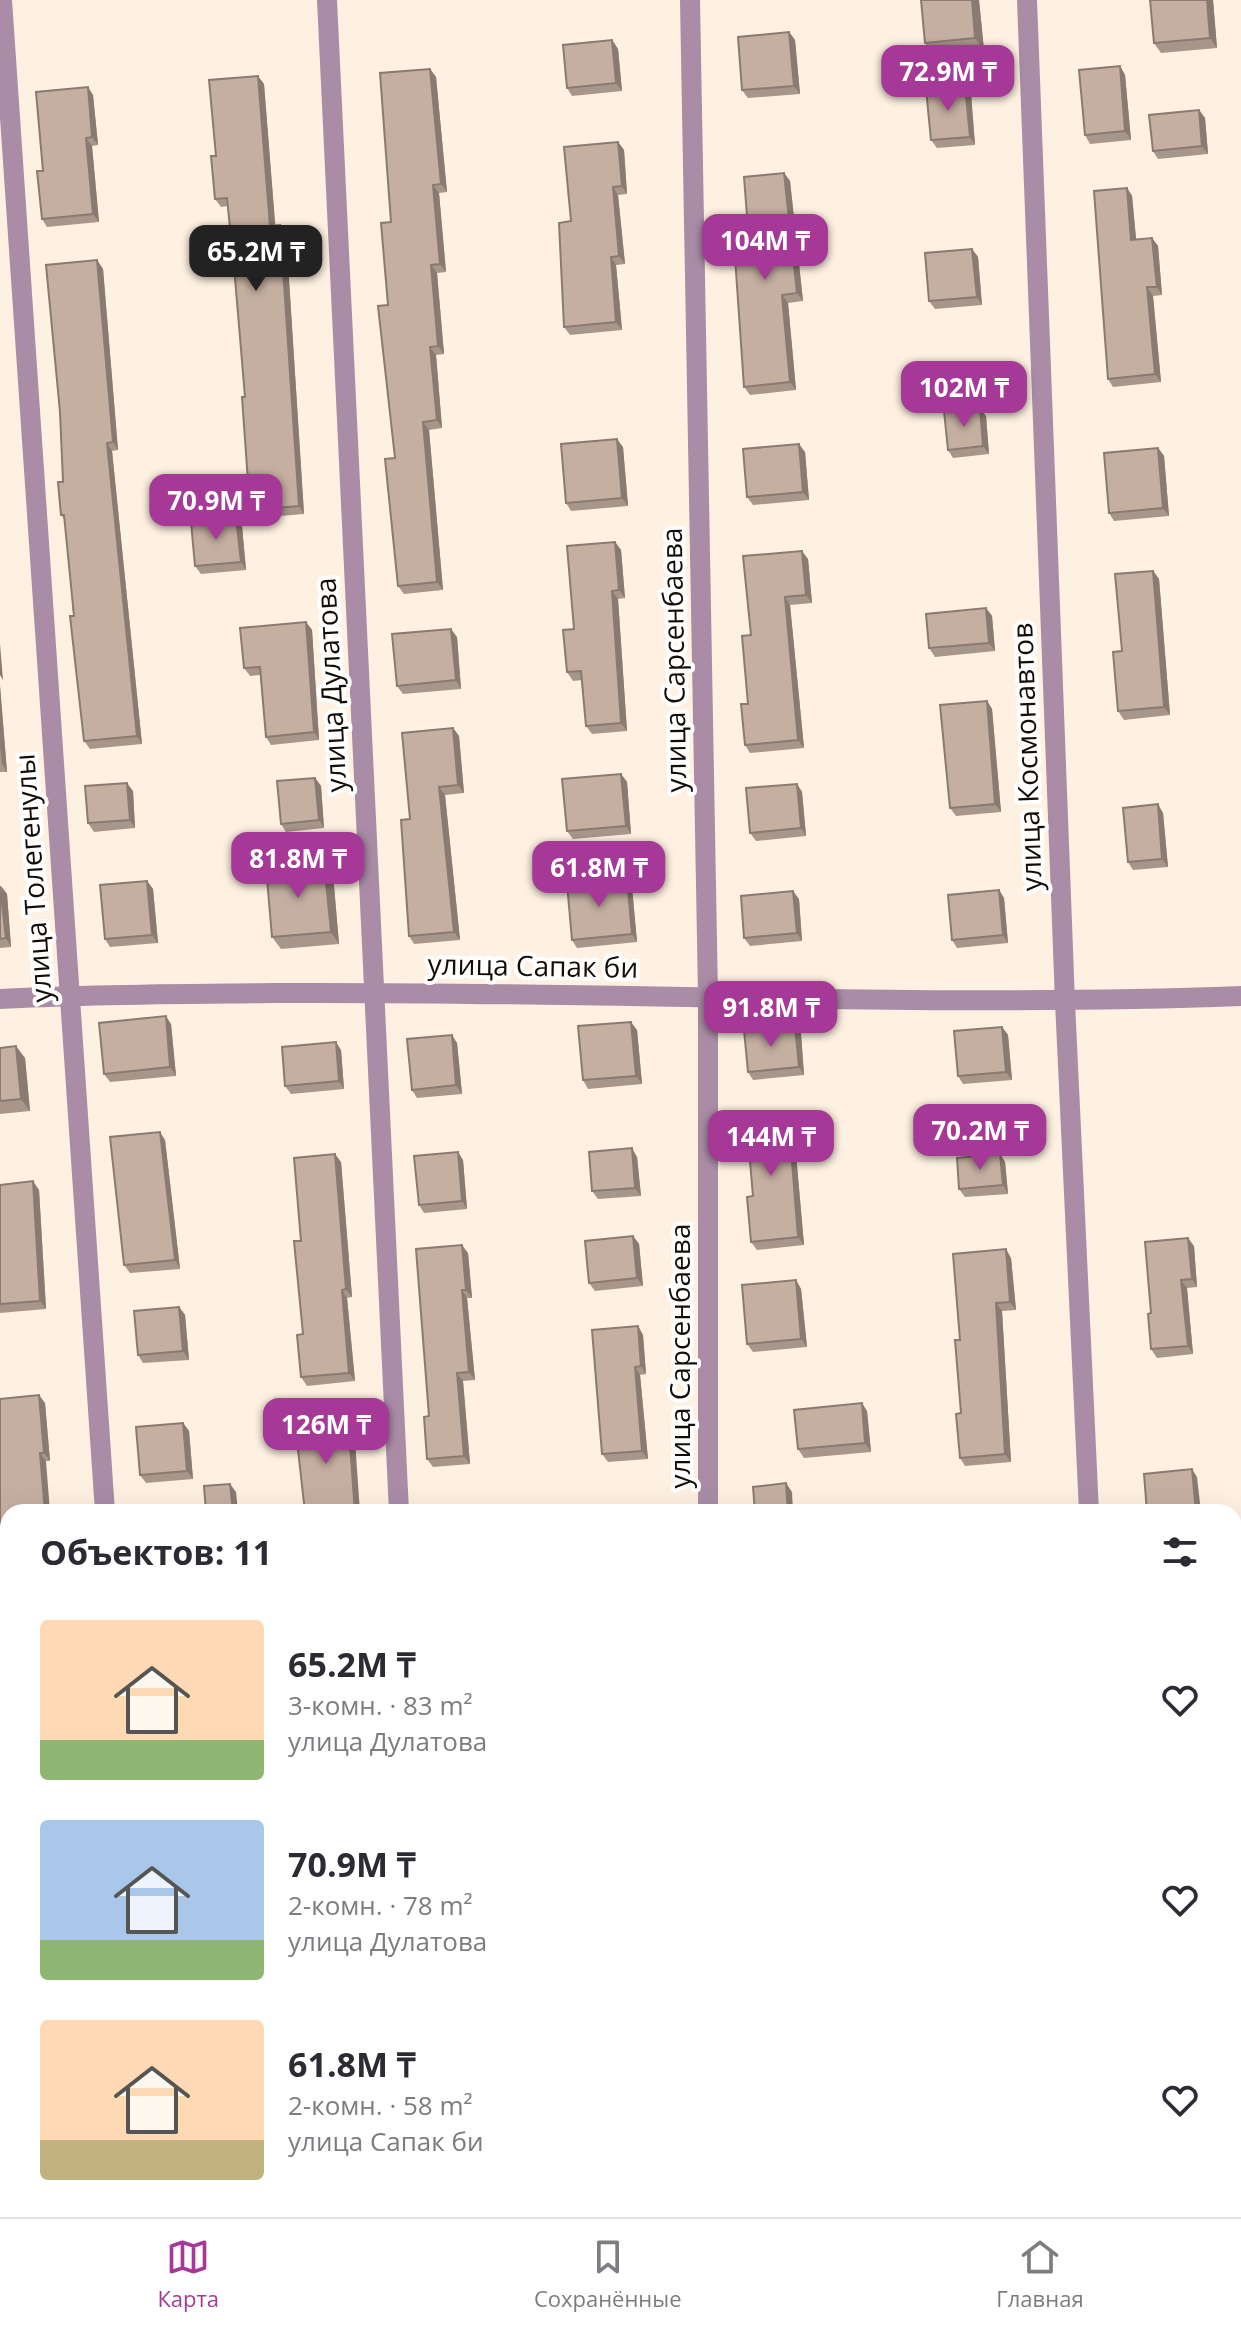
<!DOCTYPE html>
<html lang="ru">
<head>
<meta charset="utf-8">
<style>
	:root { --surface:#fff; --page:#f2f2f3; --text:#2b2b33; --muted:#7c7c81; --line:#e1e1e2; --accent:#a63997 }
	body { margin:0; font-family:"Open Sans",sans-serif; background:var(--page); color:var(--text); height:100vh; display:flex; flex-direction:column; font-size:30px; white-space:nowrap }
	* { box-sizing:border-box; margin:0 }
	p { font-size:26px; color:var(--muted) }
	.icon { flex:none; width:44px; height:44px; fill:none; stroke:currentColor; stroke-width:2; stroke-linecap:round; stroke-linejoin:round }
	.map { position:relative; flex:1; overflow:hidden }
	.details { position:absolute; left:0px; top:1504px; width:1242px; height:714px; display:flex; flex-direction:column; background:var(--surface); border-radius:24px 24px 0 0; box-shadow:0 8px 32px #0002 }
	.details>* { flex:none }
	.price { position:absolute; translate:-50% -68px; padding:0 18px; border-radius:16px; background:var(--accent); color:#fff; font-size:26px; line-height:52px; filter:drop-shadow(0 2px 4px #0008) }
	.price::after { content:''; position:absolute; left:50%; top:48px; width:24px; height:18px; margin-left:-12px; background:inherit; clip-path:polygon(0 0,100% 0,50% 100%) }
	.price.active { background:#222; color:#fff }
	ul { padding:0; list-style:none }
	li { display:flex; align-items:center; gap:24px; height:200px; padding:0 40px }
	li span { display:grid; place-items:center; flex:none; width:224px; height:160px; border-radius:8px; color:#555 }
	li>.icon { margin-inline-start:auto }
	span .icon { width:96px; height:96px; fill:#fffc; stroke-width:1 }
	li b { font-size:34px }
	h2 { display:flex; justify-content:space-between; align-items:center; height:96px; padding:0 40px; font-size:34px }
	.dock { display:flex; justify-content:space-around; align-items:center; height:112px; border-top:2px solid var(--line); background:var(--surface); font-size:22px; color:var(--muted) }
	.dock a { display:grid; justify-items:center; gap:4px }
	.dock .active { color:var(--accent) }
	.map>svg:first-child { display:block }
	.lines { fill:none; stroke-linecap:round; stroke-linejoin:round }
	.street { stroke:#aa8ca6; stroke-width:20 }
	.rail { stroke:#5d554c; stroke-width:6; stroke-dasharray:16 8; stroke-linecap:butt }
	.wall { fill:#a9968a }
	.shaded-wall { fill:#8a7a71 }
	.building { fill:#c5afa1; stroke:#8a7a71; stroke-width:2 }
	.labels { text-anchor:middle; stroke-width:8; stroke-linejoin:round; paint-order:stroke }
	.street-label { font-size:28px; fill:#130d07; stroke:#fff }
</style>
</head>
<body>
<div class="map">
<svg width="1241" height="2217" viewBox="0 0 1241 2217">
	<rect width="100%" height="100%" fill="#fef1e1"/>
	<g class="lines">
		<g class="street">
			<polyline points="2,0 105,1512"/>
			<polyline points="327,0 399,1512"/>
			<polyline points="690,0 708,996 708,1512"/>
			<polyline points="1027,0 1065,1002 1089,1512"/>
			<path d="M0 999C91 994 183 994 274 993 597 991 919 1008 1241 996"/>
			<polyline points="1234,2064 1241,2064"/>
			<polyline points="0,2137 8,2137"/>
		</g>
		<g class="rail">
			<polyline points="1234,2136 1241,2136"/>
			<polyline points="1234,2161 1241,2160"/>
			<polyline points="0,2204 8,2204"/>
			<polyline points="205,2217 333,2210"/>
		</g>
	</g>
	<g class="wall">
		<polygon points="921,0 979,0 984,50 933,55 925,43"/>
		<polygon points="1150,0 1213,0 1217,48 1161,53 1154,43"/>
		<polygon points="789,32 795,40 800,94 748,98 742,90"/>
		<polygon points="612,40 618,49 622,91 572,96 567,88"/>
		<polygon points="1120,66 1125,75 1131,140 1090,144 1085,135"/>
		<polygon points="430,69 436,77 447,192 439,193 446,272 437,273 444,354 436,355 442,428 429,430 443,590 404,594 398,586 395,458 388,305 391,222"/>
		<polygon points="264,84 275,225 280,225 286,233 304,514 255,518 250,510 245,397 228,206 221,207 215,199 216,156"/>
		<polygon points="965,86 971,94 975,145 937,148 931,140"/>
		<polygon points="93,95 98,145 92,146 99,222 47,227 42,219 43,171"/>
		<polygon points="1199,110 1205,118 1208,154 1158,159 1153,151"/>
		<polygon points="618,142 624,150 627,194 618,195 625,264 616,265 622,330 570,335 564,327 571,221"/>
		<polygon points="784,173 790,181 803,301 788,303 796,390 750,395 744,387 750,255"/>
		<polygon points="1127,188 1132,196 1136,240 1152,238 1158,246 1162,295 1153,296 1161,382 1113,387 1108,379"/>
		<polygon points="972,249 978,257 982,305 935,309 929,301"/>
		<polygon points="97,260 103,269 118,450 112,451 142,744 90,749 84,741 65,520 61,515 63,482"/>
		<polygon points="986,416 989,454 953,458 948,450"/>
		<polygon points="623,447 628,506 571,511 566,503"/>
		<polygon points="1158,448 1164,456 1169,516 1114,521 1109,513"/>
		<polygon points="805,452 809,500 753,505 747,497"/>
		<polygon points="242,526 246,570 201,574 195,566"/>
		<polygon points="615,542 621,550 625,598 618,599 627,731 592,734 586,726 582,680 573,681 567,672 574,629"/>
		<polygon points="808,559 812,603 790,605 804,748 750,753 745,745 751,635"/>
		<polygon points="1153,571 1159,579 1170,715 1124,720 1118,711 1122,651"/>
		<polygon points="986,608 992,616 995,651 935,657 929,648"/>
		<polygon points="306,622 312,630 319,740 271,745 266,737 260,675 250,676 244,668"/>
		<polygon points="457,637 461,689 403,694 397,686"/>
		<polygon points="0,686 7,772 0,772"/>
		<polygon points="987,701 992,709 1001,812 956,816 950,808"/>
		<polygon points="453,728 459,736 464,793 445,795 460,940 414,944 409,936 410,819"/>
		<polygon points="621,774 627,782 631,834 573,839 567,831"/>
		<polygon points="315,778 321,786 324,828 286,832 281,824"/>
		<polygon points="797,784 802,792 806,836 756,841 750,833"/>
		<polygon points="133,791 135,828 94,832 88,823"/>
		<polygon points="1163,813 1168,867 1133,870 1128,862"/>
		<polygon points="333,874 339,944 281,949 272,937"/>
		<polygon points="147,881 153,889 158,943 110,947 105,939"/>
		<polygon points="0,886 7,894 11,947 0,948"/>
		<polygon points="632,887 637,942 577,948 572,940"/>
		<polygon points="999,890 1004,898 1008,943 957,948 952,940"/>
		<polygon points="799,899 802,941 750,946 744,938"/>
		<polygon points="171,1024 176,1076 110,1082 104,1074"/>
		<polygon points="795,1026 801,1034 804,1075 753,1080 748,1072"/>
		<polygon points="1002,1027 1008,1035 1012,1080 963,1084 958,1076"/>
		<polygon points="637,1030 642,1084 588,1089 583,1080"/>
		<polygon points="457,1043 462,1094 417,1098 412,1090"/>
		<polygon points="0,1048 25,1058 30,1111 0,1114"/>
		<polygon points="341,1050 344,1089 291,1094 285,1086"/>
		<polygon points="793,1120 804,1245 757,1250 751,1242 753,1196"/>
		<polygon points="165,1140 180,1269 130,1273 124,1265"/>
		<polygon points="1000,1154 1005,1162 1008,1194 965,1197 959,1189"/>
		<polygon points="637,1157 641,1196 598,1199 592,1191"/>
		<polygon points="463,1160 467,1209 424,1213 419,1205"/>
		<polygon points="341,1162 352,1297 347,1298 355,1381 307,1386 301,1377 303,1334 301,1241"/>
		<polygon points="0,1185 39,1190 46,1309 0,1313"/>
		<polygon points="633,1236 639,1244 643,1286 595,1291 589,1283"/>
		<polygon points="1194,1246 1197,1287 1187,1288 1193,1354 1157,1358 1151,1349 1151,1313"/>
		<polygon points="468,1253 472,1298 467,1298 475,1380 463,1381 470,1464 433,1467 427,1459 429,1416"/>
		<polygon points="1011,1258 1016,1310 1002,1311 1011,1462 965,1466 960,1458 961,1413"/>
		<polygon points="796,1280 801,1289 807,1347 753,1352 747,1344"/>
		<polygon points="179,1307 185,1315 189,1360 143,1363 138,1355"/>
		<polygon points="638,1326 643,1335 646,1374 640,1375 648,1459 608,1462 602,1454"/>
		<polygon points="45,1403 50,1461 46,1461 8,1512"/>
		<polygon points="867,1411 871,1452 804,1458 798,1449"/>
		<polygon points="183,1423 189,1431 193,1479 146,1483 140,1475"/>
	</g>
	<g class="shaded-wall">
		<polygon points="972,0 979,0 984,50 975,38"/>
		<polygon points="1207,0 1213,0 1217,48 1210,38"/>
		<polygon points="789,32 795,40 800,94 794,86"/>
		<polygon points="612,40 618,49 622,91 616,83"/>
		<polygon points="1120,66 1125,75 1131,140 1125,131"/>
		<polygon points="430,69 436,77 447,192 441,184"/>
		<polygon points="258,76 264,84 276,234 270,226"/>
		<polygon points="965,86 971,94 975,145 970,137"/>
		<polygon points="88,87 93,95 98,145 92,137"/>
		<polygon points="1199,110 1205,118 1208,154 1202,146"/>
		<polygon points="86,138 92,146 99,222 93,214"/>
		<polygon points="618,142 624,150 627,194 622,186"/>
		<polygon points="784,173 790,181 803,301 797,293"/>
		<polygon points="433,185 439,193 446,272 440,264"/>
		<polygon points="613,187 618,195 625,264 619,256"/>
		<polygon points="1127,188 1132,196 1137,248 1131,240"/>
		<polygon points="280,225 286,233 304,514 299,506"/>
		<polygon points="1152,238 1158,246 1162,295 1157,287"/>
		<polygon points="972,249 978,257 982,305 977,297"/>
		<polygon points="611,257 616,265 622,330 616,322"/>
		<polygon points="97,260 103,269 118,450 113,442"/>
		<polygon points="431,265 437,273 444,354 438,346"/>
		<polygon points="1147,287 1153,296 1161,382 1155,374"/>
		<polygon points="782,295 788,303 796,390 790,382"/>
		<polygon points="430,347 436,355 442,428 437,420"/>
		<polygon points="980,408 986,416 989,454 983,446"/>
		<polygon points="423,422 429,430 443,590 437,582"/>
		<polygon points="617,439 623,447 628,506 622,498"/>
		<polygon points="107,443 112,451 142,744 137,736"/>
		<polygon points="799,444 805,452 809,500 803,492"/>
		<polygon points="1158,448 1164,456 1169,516 1163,508"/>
		<polygon points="236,518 242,526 246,570 241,562"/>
		<polygon points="615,542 621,550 625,598 619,590"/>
		<polygon points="802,551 808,559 812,603 806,595"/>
		<polygon points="1153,571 1159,579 1170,715 1164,707"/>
		<polygon points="612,591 618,599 627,731 621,723"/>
		<polygon points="785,597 790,605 804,748 798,740"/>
		<polygon points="986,608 992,616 995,651 989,643"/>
		<polygon points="306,622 312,630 319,740 314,732"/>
		<polygon points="451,629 457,637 461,689 456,680"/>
		<polygon points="0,644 3,680 0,675"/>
		<polygon points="0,686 7,772 2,764 0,745"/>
		<polygon points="987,701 992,709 1001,812 995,804"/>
		<polygon points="453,728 459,736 464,793 458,785"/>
		<polygon points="621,774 627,782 631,834 626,826"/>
		<polygon points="315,778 321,786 324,828 319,820"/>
		<polygon points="127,783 133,791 135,828 130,820"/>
		<polygon points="797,784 802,792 806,836 801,828"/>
		<polygon points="439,787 445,795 460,940 454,932"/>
		<polygon points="1158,804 1163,813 1168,867 1162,859"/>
		<polygon points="324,862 333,874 339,944 331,932"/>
		<polygon points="627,879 632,887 637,942 632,934"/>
		<polygon points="147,881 153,889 158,943 152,935"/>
		<polygon points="1,886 7,894 11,947 6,938"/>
		<polygon points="999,890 1004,898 1008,943 1003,935"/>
		<polygon points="793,891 799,899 802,941 797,933"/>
		<polygon points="166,1016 171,1024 176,1076 170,1067"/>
		<polygon points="631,1022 637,1030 642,1084 636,1076"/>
		<polygon points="795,1026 801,1034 804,1075 799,1067"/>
		<polygon points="1002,1027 1008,1035 1012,1080 1006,1072"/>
		<polygon points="452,1035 457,1043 462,1094 456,1085"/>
		<polygon points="336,1042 341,1050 344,1089 339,1081"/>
		<polygon points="16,1046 25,1058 30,1111 21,1099"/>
		<polygon points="788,1112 793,1120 804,1245 798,1237"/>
		<polygon points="160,1132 165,1140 180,1269 175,1260"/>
		<polygon points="632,1148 637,1157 641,1196 635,1188"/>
		<polygon points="458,1152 463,1160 467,1209 462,1201"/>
		<polygon points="335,1154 341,1162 352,1297 346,1289"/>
		<polygon points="1000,1154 1005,1162 1008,1194 1003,1185"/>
		<polygon points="33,1181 39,1190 46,1309 40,1301"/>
		<polygon points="633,1236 639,1244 643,1286 637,1278"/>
		<polygon points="1188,1238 1194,1246 1197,1287 1192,1279"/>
		<polygon points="462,1245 468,1253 472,1298 466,1290"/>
		<polygon points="1006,1249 1011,1258 1016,1310 1010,1302"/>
		<polygon points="796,1280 801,1289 807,1347 801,1339"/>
		<polygon points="1181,1280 1187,1288 1193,1354 1188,1346"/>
		<polygon points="342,1290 347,1298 355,1381 349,1373"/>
		<polygon points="462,1290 467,1298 475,1380 469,1372"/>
		<polygon points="996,1303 1002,1311 1011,1462 1005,1454"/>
		<polygon points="179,1307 185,1315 189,1360 183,1351"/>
		<polygon points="638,1326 643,1335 646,1374 641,1366"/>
		<polygon points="635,1367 640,1375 648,1459 642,1451"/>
		<polygon points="457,1373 463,1381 470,1464 464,1456"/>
		<polygon points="39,1395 45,1403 50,1461 44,1453"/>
		<polygon points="862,1403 867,1411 871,1452 865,1443"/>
		<polygon points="348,1418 354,1426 360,1512 355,1512"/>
		<polygon points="183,1423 189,1431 193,1479 187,1471"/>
		<polygon points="40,1453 46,1461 50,1512 45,1512"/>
		<polygon points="1192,1469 1197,1477 1201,1512 1196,1512"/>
		<polygon points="786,1483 792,1492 793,1512 788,1512"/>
		<polygon points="230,1484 236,1492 238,1512 233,1512"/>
	</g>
	<g class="building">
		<polygon points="921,0 972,0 975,38 925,43"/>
		<polygon points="1150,0 1207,0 1210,38 1154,43"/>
		<polygon points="789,32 794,86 742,90 738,37"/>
		<polygon points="612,40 616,83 567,88 563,45"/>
		<polygon points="1120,66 1125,131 1085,135 1079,70"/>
		<polygon points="430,69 441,184 433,185 440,264 431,265 438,346 430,347 437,420 423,422 437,582 398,586 385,459 395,458 378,306 388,305 381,223 391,222 380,73"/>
		<polygon points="258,76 270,226 280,225 299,506 250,510 242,397 245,397 235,278 227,198 215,199 211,156 216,156 209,80"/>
		<polygon points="965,86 970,137 931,140 926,89"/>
		<polygon points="88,87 92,137 86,138 93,214 42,219 37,171 43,171 36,92"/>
		<polygon points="1199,110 1202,146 1153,151 1149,115"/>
		<polygon points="618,142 622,186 613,187 619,256 611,257 616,322 564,327 559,223 571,221 564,147"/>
		<polygon points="784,173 797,293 782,295 790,382 744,387 735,257 750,255 744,177"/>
		<polygon points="1127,188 1131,240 1152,238 1157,287 1147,287 1155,374 1108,379 1094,191"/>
		<polygon points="972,249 977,297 929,301 925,253"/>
		<polygon points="97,260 113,442 107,443 137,736 84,741 70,616 74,616 64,515 61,515 58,482 63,482 60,412 46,265"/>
		<polygon points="980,408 983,446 948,450 944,411"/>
		<polygon points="617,439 622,498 566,503 561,444"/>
		<polygon points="799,444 803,492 747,497 743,449"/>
		<polygon points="1158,448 1163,508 1109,513 1104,453"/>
		<polygon points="236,518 241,562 195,566 191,522"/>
		<polygon points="615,542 619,590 612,591 621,723 586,726 581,671 567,672 563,630 574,629 567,546"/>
		<polygon points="802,551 806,595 785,597 798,740 745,745 741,704 748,704 742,636 751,635 743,556"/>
		<polygon points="1153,571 1164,707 1118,711 1113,652 1122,651 1115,574"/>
		<polygon points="986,608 989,643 929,648 926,614"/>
		<polygon points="306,622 314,732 266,737 260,667 244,668 240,628"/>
		<polygon points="451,629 456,680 397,686 392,634"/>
		<polygon points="987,701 995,804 950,808 940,705"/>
		<polygon points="453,728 458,785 439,787 454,932 409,936 401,820 410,819 402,733"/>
		<polygon points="621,774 626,826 567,831 562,779"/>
		<polygon points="315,778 319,820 281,824 277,781"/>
		<polygon points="127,783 130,820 88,823 85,786"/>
		<polygon points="797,784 801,828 750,833 746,788"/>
		<polygon points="1158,804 1162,859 1128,862 1123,808"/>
		<polygon points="324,862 331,932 272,937 266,867"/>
		<polygon points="627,879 632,934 572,940 567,884"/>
		<polygon points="147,881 152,935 105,939 100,885"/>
		<polygon points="0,886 6,938 0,939"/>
		<polygon points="999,890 1003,935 952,940 948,895"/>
		<polygon points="793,891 797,933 744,938 741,896"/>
		<polygon points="166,1016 170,1067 104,1074 99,1023"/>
		<polygon points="631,1022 636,1076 583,1080 578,1026"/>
		<polygon points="795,1026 799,1067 748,1072 744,1030"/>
		<polygon points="1002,1027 1006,1072 958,1076 954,1031"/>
		<polygon points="452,1035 456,1085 412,1090 407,1039"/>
		<polygon points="336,1042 339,1081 285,1086 282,1047"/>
		<polygon points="16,1046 21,1099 0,1101 0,1048"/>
		<polygon points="788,1112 798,1237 751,1242 747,1197 753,1196 746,1116"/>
		<polygon points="160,1132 175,1260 124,1265 110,1137"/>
		<polygon points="632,1148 635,1188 592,1191 589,1152"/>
		<polygon points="458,1152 462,1201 419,1205 414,1156"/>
		<polygon points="335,1154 346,1289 342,1290 349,1373 301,1377 297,1335 303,1334 294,1241 301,1241 294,1158"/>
		<polygon points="1000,1154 1003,1185 959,1189 957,1158"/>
		<polygon points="33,1181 40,1301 0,1304 0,1185"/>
		<polygon points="633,1236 637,1278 589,1283 585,1241"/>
		<polygon points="1188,1238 1192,1279 1181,1280 1188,1346 1151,1349 1148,1314 1151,1313 1145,1242"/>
		<polygon points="462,1245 466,1290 462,1290 469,1372 457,1373 464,1456 427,1459 424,1417 429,1416 416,1249"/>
		<polygon points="1006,1249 1010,1302 996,1303 1005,1454 960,1458 956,1414 961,1413 955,1340 960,1340 953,1254"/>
		<polygon points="796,1280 801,1339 747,1344 742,1285"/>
		<polygon points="179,1307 183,1351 138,1355 134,1311"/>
		<polygon points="638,1326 641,1366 635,1367 642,1451 602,1454 592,1330"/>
		<polygon points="39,1395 44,1453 40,1453 45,1512 8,1512 8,1672 0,1584 0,1399"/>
		<polygon points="862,1403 865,1443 798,1449 794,1410"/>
		<polygon points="348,1418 355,1512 305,1512 295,1423"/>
		<polygon points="183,1423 187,1471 140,1475 136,1427"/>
		<polygon points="1192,1469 1196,1512 1147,1512 1144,1474"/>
		<polygon points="786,1483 788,1512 755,1512 753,1487"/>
		<polygon points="230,1484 233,1512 206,1512 204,1486"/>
	</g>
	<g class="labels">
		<g class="street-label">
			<text transform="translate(674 660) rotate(-91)" y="10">улица Сарсенбаева</text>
			<text transform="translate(331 685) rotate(-93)" y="10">улица Дулатова</text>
			<text transform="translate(1027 757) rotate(-92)" y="10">улица Космонавтов</text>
			<text transform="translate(33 878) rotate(-94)" y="10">улица Толегенулы</text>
			<text transform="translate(533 966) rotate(1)" y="10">улица Сапак би</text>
			<text transform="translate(680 1356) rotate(-90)" y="10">улица Сарсенбаева</text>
		</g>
	</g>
</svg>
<b class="price" style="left:948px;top:113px">72.9M ₸</b>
<b class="price" style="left:765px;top:282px">104M ₸</b>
<b class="price active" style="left:256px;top:293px">65.2M ₸</b>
<b class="price" style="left:964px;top:429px">102M ₸</b>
<b class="price" style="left:216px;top:542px">70.9M ₸</b>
<b class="price" style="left:298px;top:900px">81.8M ₸</b>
<b class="price" style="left:599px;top:909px">61.8M ₸</b>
<b class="price" style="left:771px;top:1049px">91.8M ₸</b>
<b class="price" style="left:980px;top:1172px">70.2M ₸</b>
<b class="price" style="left:771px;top:1178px">144M ₸</b>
<b class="price" style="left:326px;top:1466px">126M ₸</b>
<section class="details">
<h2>Объектов: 11<svg class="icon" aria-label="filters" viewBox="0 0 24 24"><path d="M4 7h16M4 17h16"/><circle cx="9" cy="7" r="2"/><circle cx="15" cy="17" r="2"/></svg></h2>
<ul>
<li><span style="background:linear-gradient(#ffd9b3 75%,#8fb573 0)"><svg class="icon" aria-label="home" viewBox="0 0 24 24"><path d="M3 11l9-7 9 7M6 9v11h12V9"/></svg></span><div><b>65.2M ₸</b><p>3-комн. · 83 m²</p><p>улица Дулатова</p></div><svg class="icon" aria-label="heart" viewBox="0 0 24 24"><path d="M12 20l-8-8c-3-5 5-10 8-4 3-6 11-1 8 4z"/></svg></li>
<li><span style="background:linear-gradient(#a9c7e8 75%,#8fb573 0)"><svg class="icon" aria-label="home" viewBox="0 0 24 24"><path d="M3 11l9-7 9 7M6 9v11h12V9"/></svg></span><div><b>70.9M ₸</b><p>2-комн. · 78 m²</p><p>улица Дулатова</p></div><svg class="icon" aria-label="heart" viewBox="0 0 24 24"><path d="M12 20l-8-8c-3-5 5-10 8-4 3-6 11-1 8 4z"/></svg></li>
<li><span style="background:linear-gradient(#ffd9b3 75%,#c2b280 0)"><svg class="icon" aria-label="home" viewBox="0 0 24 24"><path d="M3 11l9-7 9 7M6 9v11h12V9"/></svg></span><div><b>61.8M ₸</b><p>2-комн. · 58 m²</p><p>улица Сапак би</p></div><svg class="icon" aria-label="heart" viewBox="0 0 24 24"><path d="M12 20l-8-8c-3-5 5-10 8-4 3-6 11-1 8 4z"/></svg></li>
</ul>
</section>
</div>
<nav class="dock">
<a class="active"><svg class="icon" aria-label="map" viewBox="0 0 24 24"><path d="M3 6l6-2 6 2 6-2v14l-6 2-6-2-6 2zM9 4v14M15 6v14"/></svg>Карта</a>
<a><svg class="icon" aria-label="saved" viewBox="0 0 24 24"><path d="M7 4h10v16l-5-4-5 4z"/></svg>Сохранённые</a>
<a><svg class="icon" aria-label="home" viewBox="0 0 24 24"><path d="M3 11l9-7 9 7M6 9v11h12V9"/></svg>Главная</a>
</nav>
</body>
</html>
